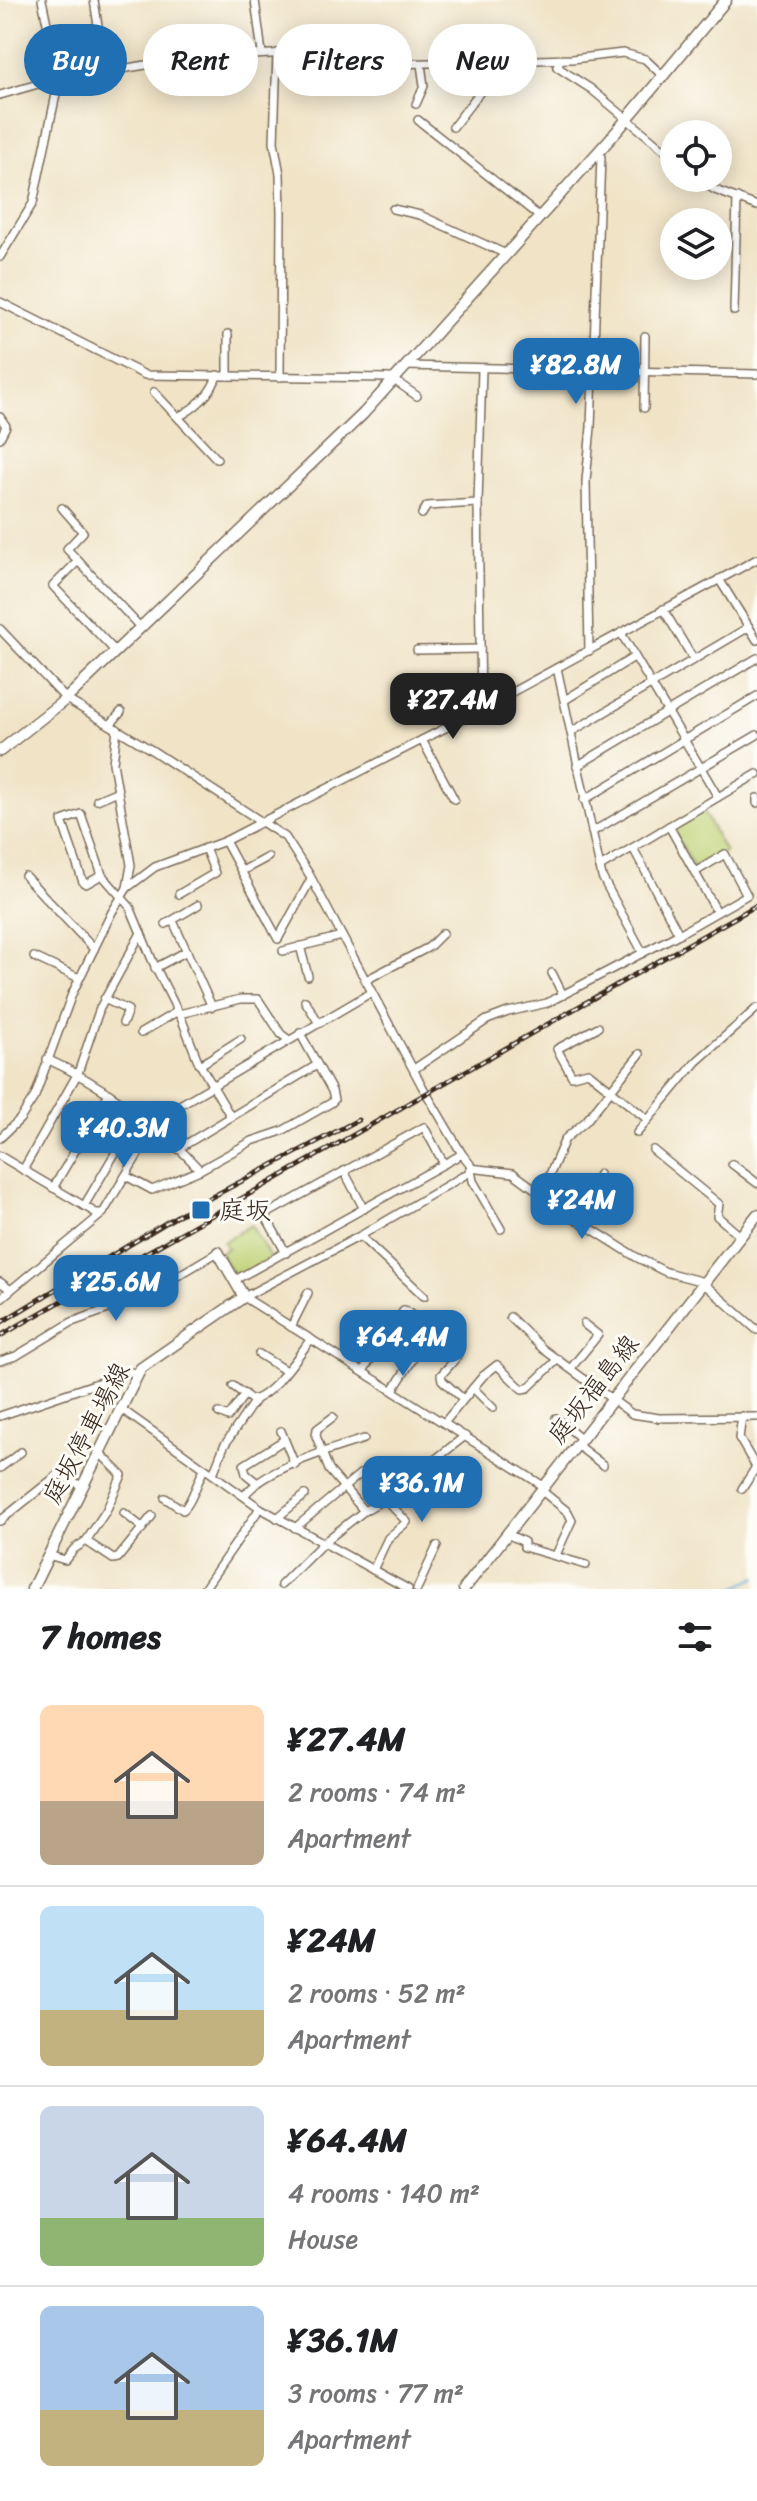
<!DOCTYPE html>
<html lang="en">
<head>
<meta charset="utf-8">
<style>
	:root { --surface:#fff; --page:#f2f2f2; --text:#202124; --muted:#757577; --line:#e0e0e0; --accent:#1f6fb2 }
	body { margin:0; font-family:Sriracha,"Klee One",sans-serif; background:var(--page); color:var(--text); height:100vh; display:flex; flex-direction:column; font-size:30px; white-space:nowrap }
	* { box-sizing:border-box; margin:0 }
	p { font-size:26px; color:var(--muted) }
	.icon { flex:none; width:44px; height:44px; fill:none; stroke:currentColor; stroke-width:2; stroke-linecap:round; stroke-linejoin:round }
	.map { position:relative; height:1589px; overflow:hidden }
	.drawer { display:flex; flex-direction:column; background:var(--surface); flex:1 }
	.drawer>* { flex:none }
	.guide { position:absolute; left:24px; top:24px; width:710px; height:72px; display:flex; gap:16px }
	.tools { position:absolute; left:660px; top:120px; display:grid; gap:16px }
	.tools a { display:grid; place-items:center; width:72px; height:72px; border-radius:50%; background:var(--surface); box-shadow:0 4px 20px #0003; font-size:40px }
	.price { position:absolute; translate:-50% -68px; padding:0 18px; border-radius:16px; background:var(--accent); color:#fff; font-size:26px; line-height:52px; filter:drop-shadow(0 2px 4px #0008) }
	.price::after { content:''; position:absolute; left:50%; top:48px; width:24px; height:18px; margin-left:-12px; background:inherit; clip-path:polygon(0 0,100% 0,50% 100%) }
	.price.active { background:#222; color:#fff }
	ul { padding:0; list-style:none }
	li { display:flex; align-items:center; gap:24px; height:200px; padding:0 40px }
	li+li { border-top:2px solid var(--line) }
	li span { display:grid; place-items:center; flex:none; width:224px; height:160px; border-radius:12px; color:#555 }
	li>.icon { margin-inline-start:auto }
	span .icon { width:96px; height:96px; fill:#fffc; stroke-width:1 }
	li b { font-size:34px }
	h2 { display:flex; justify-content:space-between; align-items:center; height:96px; padding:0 40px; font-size:34px }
	.tag { padding:0 28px; border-radius:36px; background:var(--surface); box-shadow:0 4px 20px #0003; font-size:28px; line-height:72px }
	.tag.active { background:var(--accent); color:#fff }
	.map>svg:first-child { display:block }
	.green { fill:#bfd275; stroke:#7d7e4a; stroke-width:2 }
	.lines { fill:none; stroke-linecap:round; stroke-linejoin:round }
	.stream { stroke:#51a3cc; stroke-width:2 }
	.street-casing { stroke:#7a6b59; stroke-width:10 }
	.secondary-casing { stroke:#7a6b59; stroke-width:13 }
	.street { stroke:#fff; stroke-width:7 }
	.secondary { stroke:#fff; stroke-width:10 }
	.rail-casing { stroke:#3b2a1e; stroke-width:5 }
	.rail { stroke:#fdfcf7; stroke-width:2; stroke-dasharray:6; stroke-linecap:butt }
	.poi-dot { fill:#1f6fb2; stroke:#fdfcf7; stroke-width:3 }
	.labels { text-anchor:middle; stroke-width:6; stroke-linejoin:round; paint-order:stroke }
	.poi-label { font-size:26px; fill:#3b2a1e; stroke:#fdfcf7; text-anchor:start }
	.street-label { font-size:26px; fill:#3b2a1e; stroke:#fdfcf7 }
</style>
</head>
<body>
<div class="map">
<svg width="757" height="1589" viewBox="0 0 757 1589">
	<rect width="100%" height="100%" fill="#fdfcf7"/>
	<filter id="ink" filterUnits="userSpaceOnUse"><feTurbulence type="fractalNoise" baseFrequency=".0125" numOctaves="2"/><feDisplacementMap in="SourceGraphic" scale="16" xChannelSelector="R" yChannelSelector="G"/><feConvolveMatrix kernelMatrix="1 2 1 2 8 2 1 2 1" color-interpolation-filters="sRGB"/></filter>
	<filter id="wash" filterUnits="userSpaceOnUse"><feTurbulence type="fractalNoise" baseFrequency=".006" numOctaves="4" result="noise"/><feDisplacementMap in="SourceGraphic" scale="32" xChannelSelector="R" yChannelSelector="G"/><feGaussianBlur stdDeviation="1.8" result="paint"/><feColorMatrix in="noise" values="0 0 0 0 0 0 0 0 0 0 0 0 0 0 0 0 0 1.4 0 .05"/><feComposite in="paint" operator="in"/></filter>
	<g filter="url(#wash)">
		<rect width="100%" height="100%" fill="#f0e3c6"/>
		<g class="green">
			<polygon points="702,809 725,852 695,870 672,827"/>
			<polygon points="251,1225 271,1259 235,1278 220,1253 227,1248 223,1242"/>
		</g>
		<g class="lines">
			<polyline class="stream" points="733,1589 757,1577"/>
		</g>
	</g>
	<g filter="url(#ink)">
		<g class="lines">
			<g class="street-casing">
				<g id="street">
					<polyline points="94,0 105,71"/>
					<polyline points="255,0 262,53"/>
					<polyline points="277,53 274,142 280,174 281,213 280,377"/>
					<polyline points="560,60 557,67 591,89 674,158"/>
					<polyline points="0,95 45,82 181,59 305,52 392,64 572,59 623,53 645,59 663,76"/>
					<polyline points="416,104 424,86 421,64"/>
					<polyline points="418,120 540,217"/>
					<polyline points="453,127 503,62"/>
					<polyline points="697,178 715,190 757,206"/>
					<polyline points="393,209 420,215 506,254"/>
					<polyline points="0,257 33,203 59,80 42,0"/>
					<polyline points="0,302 145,375 391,378 417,396"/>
					<polyline points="734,311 737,198"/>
					<polyline points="228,334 228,376"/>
					<polyline points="405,366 757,374"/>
					<polyline points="154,392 217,459"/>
					<polyline points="644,408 645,336"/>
					<polyline points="0,417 6,426 0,438"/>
					<path d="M178 417C194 409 213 393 217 375"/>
					<polyline points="62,508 83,532 67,549 141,628"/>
					<polyline points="422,514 427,506 478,503"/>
					<polyline points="78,561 53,586 116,652"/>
					<polyline points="719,579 757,640"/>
					<polyline points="663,609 694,660"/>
					<polyline points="0,629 66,699 150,749 285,837 309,874 422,1086 462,1154 235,1280"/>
					<polyline points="621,633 718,797"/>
					<polyline points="417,650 480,649"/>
					<polyline points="589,651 586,481 591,427 601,157 599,152"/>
					<polyline points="557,668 602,877 643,953"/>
					<polyline points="565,700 634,657"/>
					<polyline points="481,709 478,503 482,369"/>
					<polyline points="110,725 121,712"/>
					<polyline points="571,732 749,627"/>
					<polyline points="422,740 454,799"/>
					<polyline points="577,766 757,658"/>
					<polyline points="757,798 757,803"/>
					<polyline points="97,800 118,791"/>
					<polyline points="584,800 757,696"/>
					<polyline points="669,826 717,912"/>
					<polyline points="592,832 757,735"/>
					<polyline points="225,841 278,939 311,879"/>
					<polyline points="633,848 679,934"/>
					<polyline points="600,867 757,774"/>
					<polyline points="242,871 268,857"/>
					<polyline points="102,875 86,884 83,882 62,821 81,814 102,875 130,907 153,962 182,1020 198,1061 231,1117"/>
					<polyline points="25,876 94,949"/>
					<polyline points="127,888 155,867 225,841 457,722 757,559"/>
					<polyline points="179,894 215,873 205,848"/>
					<polyline points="173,921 212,1007"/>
					<polyline points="166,924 198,905"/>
					<polyline points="300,946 308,976"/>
					<polyline points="283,951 342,936"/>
					<polyline points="34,957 79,978"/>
					<polyline points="155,968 187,951"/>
					<polyline points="552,973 563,995"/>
					<polyline points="366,980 429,947 443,933"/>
					<polyline points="104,999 128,1010 123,1023"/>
					<polyline points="305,1001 319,1023"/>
					<polyline points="179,1014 241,999 258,999 281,1034 289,1040"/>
					<polyline points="598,1027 557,1049 572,1076 588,1072 647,1119"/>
					<polyline points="141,1033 178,1011"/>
					<path d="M47 1059C100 1083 161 1127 200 1170"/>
					<polyline points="200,1065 241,1039"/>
					<polyline points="414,1069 487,1020 508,1012 547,1003 677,935 747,895 725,854 695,872"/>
					<polyline points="637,1133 696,1062 757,1008"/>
					<polyline points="0,1138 20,1119 35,1096 72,994 112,912 127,888 131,865 113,763 117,729"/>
					<polyline points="178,1149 317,1065"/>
					<polyline points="653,1150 719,1204 717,1216 740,1236"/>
					<polyline points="462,1154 470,1164 473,1181 501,1229"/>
					<polyline points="0,1156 96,1213 103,1213 161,1116 372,992"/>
					<polyline points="732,1164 757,1183"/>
					<polyline points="470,1168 513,1173 576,1219 636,1257 666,1272 704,1282"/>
					<polyline points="23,1170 78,1073 100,1008 141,933"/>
					<polyline points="344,1171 364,1209"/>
					<polyline points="126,1176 152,1190 200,1170 252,1141 282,1131 331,1103 334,1100 332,1091 300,1033"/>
					<polyline points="53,1188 108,1095"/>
					<polyline points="542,1193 565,1139 586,1121 640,1054"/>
					<polyline points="84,1206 137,1116"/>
					<polyline points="576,1219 599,1174"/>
					<polyline points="360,1236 424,1296"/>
					<polyline points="286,1253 265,1215 424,1127 444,1164"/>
					<polyline points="0,1282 11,1290"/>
					<polyline points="703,1283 757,1330"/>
					<polyline points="244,1297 545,1487"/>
					<polyline points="244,1297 360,1236 470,1172"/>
					<polyline points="0,1299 103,1213"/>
					<polyline points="510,1317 543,1349 632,1414 659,1418 757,1417"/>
					<polyline points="291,1327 308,1293"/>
					<polyline points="259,1354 286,1371"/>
					<polyline points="0,1361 16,1356 72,1322 142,1297 218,1252"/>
					<polyline points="349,1362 373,1322"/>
					<polyline points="571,1368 598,1335 584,1324"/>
					<polyline points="363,1371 404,1310 432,1329"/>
					<path d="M233 1386 252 1400C272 1396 298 1356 311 1339"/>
					<polyline points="473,1388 493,1408"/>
					<path d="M393 1390 436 1323C444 1327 460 1343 458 1354 456 1360 446 1369 441 1375L442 1380 463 1399"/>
					<polyline points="120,1408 260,1508 408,1589"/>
					<polyline points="219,1413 228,1417 245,1394"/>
					<polyline points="0,1416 130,1372 137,1373"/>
					<polyline points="742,1416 739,1438 756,1467 742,1489"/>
					<polyline points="556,1418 582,1439"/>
					<polyline points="444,1423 483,1376 497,1365 522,1389 528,1388 558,1359"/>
					<polyline points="281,1431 295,1465"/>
					<polyline points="577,1445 603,1465"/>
					<polyline points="401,1463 411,1479"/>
					<polyline points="0,1468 21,1452"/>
					<polyline points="213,1474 224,1446 255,1400"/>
					<polyline points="256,1482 246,1474 244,1465 284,1440"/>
					<polyline points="542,1491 568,1512 572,1520 556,1555"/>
					<path d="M244 1496C264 1469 331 1449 364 1439"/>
					<path d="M165 1498 183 1510C191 1504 198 1480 204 1469"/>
					<polyline points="364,1511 385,1499 465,1436"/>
					<polyline points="124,1513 143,1528"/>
					<polyline points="277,1518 305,1495"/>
					<polyline points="0,1521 59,1474 82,1486"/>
					<polyline points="295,1528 360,1474"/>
					<polyline points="507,1534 524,1542 524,1547 586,1565"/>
					<polyline points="86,1541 106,1511 122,1475 99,1452"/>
					<polyline points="48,1555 65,1560 74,1549 86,1541 113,1559 118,1558 152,1516"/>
					<polyline points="373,1570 388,1538 407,1522 385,1499 375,1475"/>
					<polyline points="281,1585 323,1543 364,1511 329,1470 316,1436 317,1429 333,1417"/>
					<polyline points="204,1589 260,1508"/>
					<polyline points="417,1589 437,1546"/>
				</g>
			</g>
			<g class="secondary-casing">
				<g id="secondary">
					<polyline points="0,751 66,699 363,414 617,131 726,0"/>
					<polyline points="32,1589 141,1368 244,1297 218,1252"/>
					<polyline points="464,1589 757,1215"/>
				</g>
			</g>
			<use href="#street" class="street"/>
			<use href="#secondary" class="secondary"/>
			<g class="rail-casing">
				<g id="rail">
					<polyline points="0,1323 187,1210 358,1120"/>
					<polyline points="0,1336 757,905"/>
				</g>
			</g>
			<use href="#rail" class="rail"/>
		</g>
	</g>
	<rect class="poi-dot" x="191" y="1200" width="20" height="20" rx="4"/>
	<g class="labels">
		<g class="poi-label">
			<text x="219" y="1219">庭坂</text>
		</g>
		<g class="street-label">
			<text transform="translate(593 1389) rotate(-52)" y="9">庭坂福島線</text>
			<text transform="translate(86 1433) rotate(-62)" y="9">庭坂停車場線</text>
		</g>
	</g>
</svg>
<div class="tools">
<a><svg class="icon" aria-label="locate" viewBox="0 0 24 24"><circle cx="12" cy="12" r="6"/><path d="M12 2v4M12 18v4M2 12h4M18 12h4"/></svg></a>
<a><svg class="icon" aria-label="layers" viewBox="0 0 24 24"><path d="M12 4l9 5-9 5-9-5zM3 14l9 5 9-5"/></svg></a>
</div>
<b class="price" style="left:576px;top:406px">¥82.8M</b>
<b class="price active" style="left:453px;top:741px">¥27.4M</b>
<b class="price" style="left:124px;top:1169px">¥40.3M</b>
<b class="price" style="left:582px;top:1241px">¥24M</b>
<b class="price" style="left:116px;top:1323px">¥25.6M</b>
<b class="price" style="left:403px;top:1378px">¥64.4M</b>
<b class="price" style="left:422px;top:1524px">¥36.1M</b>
<div class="guide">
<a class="tag active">Buy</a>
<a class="tag">Rent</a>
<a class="tag">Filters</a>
<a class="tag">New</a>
</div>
</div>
<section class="drawer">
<h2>7 homes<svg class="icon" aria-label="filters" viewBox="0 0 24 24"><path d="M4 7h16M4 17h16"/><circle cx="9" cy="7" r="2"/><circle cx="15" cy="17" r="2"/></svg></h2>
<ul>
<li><span style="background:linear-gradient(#ffd9b3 60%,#b9a48a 0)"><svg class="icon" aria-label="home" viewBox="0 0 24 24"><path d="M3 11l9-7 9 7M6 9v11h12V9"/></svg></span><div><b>¥27.4M</b><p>2 rooms · 74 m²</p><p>Apartment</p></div></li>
<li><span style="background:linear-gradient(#bfe0f5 65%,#c2b280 0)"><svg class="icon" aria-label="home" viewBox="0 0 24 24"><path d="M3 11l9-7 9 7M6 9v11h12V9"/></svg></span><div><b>¥24M</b><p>2 rooms · 52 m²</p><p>Apartment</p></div></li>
<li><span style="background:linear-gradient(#c9d6e8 70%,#8fb573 0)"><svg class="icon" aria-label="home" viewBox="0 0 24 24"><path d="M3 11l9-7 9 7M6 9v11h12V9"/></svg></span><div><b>¥64.4M</b><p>4 rooms · 140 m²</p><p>House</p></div></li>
<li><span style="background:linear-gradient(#a9c7e8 65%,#c2b280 0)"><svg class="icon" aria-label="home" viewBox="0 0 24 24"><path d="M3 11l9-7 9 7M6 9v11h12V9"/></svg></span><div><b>¥36.1M</b><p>3 rooms · 77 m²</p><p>Apartment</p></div></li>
</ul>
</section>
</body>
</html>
